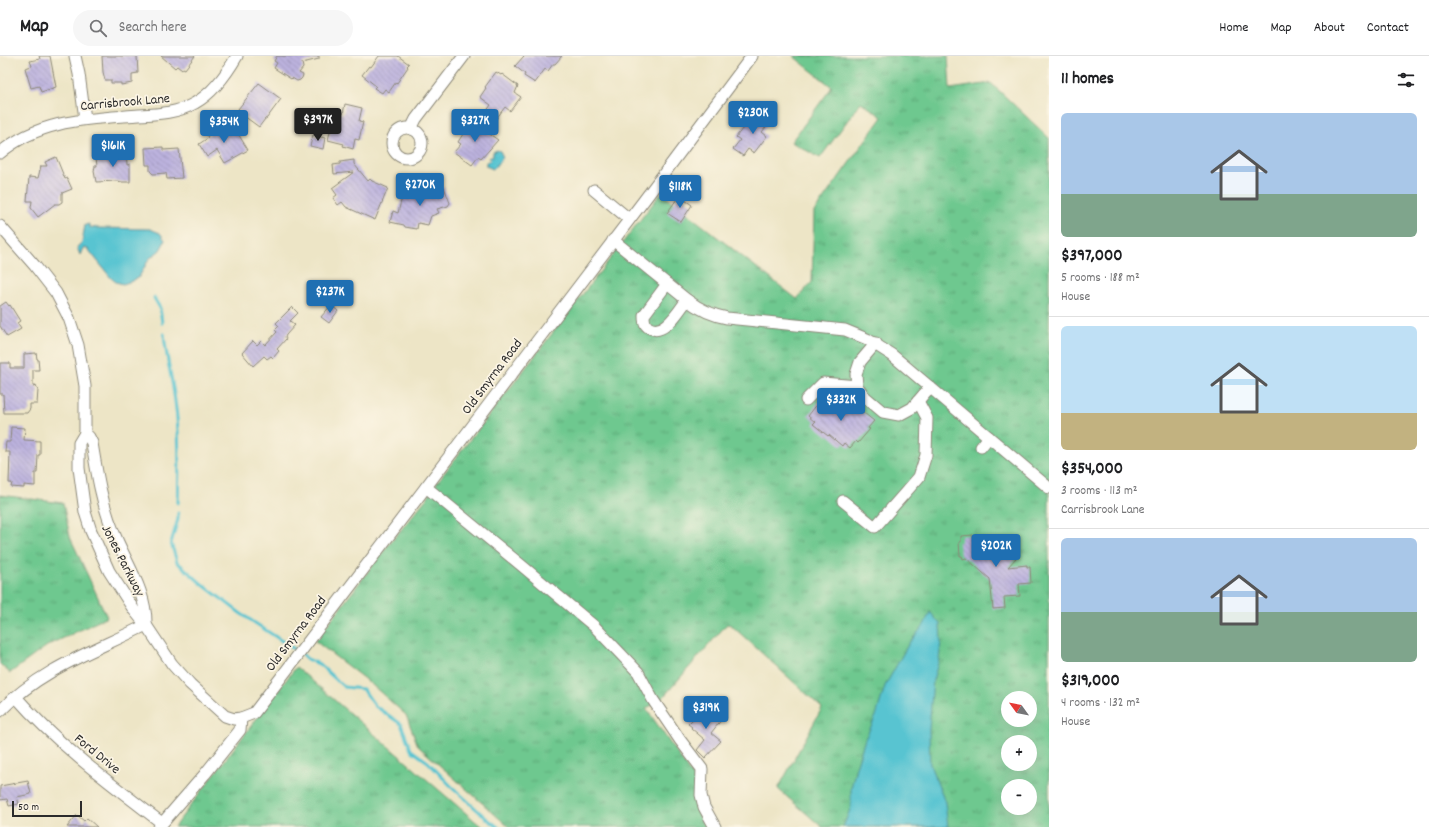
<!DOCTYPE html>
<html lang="en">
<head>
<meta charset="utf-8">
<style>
	:root { --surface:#fff; --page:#f6f6f6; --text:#202124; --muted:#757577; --line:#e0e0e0; --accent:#1f6fb2 }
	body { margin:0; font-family:Dekko,sans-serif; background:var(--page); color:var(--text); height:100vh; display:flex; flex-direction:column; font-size:15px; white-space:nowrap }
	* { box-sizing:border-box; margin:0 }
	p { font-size:13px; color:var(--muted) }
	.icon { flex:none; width:22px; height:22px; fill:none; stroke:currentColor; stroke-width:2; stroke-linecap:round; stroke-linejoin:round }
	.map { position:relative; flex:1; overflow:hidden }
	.drawer { display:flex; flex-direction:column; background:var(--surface); width:380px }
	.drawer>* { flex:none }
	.needle { width:26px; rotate:303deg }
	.controls { position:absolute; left:1001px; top:635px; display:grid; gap:8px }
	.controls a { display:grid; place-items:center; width:36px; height:36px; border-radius:50%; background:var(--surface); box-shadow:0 4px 16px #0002; font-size:20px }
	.scale { position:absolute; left:12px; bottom:10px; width:70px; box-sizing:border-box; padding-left:4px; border:2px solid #2b2b2b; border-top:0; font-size:11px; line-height:14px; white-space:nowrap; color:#2b2b2b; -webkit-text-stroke:3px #fcf5e5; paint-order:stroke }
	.price { position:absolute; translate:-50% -34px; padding:0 9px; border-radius:4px; background:var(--accent); color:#fff; font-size:13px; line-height:26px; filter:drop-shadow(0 1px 2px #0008) }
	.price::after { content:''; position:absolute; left:50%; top:24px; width:12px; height:9px; margin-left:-6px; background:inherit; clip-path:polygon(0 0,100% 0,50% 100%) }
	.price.current { background:#222; color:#fff }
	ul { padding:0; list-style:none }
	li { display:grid; align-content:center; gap:8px; height:212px; padding:0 12px }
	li+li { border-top:1px solid var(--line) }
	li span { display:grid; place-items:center; height:124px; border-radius:6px; color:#555 }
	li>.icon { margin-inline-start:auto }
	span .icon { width:72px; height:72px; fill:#fffc; stroke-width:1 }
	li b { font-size:17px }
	h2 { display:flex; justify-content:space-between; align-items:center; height:48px; padding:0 12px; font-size:17px }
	header { display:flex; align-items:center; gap:24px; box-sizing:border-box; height:56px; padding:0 20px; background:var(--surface); border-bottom:1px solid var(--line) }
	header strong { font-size:19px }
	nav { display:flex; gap:22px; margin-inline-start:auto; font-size:14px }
	.search { width:280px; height:36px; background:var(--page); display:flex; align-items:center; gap:10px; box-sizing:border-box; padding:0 14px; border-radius:22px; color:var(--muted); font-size:15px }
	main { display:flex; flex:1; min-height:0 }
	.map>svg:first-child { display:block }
	.grass { fill:url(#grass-tufts); stroke:#4c7a5d; fill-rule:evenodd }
	.water { fill:#58c4d1; stroke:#42787e }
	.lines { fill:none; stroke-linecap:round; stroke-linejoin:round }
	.stream { stroke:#58c4d1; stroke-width:3 }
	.building { fill:url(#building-back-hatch) }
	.minor-casing { stroke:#8c8878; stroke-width:13 }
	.minor { stroke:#fff; stroke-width:11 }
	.labels { text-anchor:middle; stroke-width:3.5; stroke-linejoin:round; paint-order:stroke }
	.street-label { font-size:14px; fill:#2b2b2b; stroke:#fcf5e5 }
</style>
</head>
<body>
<header>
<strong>Map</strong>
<div class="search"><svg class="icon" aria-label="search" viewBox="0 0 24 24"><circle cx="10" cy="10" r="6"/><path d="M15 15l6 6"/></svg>Search here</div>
<nav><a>Home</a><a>Map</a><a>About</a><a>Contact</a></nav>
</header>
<main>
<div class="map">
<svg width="1049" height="771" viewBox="0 0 1049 771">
	<defs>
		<pattern id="grass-tufts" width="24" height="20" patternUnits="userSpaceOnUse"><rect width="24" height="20" fill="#6ec88f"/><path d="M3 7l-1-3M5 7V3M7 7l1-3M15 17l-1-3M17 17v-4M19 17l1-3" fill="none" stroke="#5ba375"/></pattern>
		<pattern id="building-back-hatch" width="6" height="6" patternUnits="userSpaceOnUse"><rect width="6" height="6" fill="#bcb2de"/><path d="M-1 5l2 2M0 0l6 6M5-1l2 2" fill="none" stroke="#9991b4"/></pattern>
	</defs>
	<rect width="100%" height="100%" fill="#fcf5e5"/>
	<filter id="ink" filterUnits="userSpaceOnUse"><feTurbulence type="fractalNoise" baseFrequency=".025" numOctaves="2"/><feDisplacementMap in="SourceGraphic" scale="8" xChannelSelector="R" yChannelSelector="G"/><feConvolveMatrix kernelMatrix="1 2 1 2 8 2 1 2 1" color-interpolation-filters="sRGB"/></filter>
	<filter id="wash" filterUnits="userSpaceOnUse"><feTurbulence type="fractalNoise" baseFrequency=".012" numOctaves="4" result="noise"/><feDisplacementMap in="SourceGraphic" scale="16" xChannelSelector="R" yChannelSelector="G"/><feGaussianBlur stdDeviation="0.9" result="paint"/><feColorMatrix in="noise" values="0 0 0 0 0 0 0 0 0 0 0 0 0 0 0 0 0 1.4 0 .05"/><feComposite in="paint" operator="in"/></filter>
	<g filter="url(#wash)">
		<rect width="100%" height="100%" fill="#ede5c6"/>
		<g class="grass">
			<path d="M793 0H948L950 33 991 27 1049 82V771H822L778 733 822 652 731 569 727 568 659 646 646 652 696 725 697 739 694 745 702 766 707 771H509L418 690 406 659 371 628 315 585 386 492 427 442 438 425 661 137 797 243 812 226 814 156 882 61 861 46 820 102 791 86 832 31ZM1008 642H1030V664H1008ZM1008 686H1030V708H1008ZM1008 730H1030V752H1008Z"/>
			<polygon points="0,439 63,447 70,481 107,561 47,590 10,617 0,608"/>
			<polygon points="296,611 482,771 174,771"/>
		</g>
		<g class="water">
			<polygon points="497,94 500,95 503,101 493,113 486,110 486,106 491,104 489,102 491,100 493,101 493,96"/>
			<polygon points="89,168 89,171 98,172 150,173 160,177 165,184 164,187 160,194 149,203 139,221 132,225 123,228 116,226 111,222 88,193 83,192 80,199 77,191 82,186 85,169"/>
			<polygon points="930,556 940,568 941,586 939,604 933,624 929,674 930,709 945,746 948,771 843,771 851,751 851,732 856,711 865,683 876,660 885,630 909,587 924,569"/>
		</g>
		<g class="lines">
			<g class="stream">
				<polyline points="154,242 160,252 162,267"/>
				<path d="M164 278C166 300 172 322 175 345 180 379 179 413 178 447"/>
				<polyline points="178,457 178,463 171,487 177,506 202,528 240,557 297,595"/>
				<polyline points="302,598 307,603 319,608 344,631 363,633 375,650 401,668 411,694 428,706 450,729 486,762 498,771"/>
			</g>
		</g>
		<g id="blocks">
			<g class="building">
				<polygon points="39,0 50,0 56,31 41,36 39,30 31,32 25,12 32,10 30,5 40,3"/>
				<polygon points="102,0 137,0 138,17 132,18 132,27 121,29 121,27 111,27 111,24 105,24 103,16"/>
				<polygon points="161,0 195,0 185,13 183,12 182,14 177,10 175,12"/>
				<polygon points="277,0 319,0 319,3 302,7 303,12 299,17 303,19 302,22 300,24 297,25 292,22 291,23 274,12 277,7 274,5"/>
				<polygon points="379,0 398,0 409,8 407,10 408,11 397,27 396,26 389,36 385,33 382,37 374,32 376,30 362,19 369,10 371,11"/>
				<polygon points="524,0 562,0 555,8 553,8 548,15 545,13 535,27 524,20 525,18 515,10"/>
				<polygon points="496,16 501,19 502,18 518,30 515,37 521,41 510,55 505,51 496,63 486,56 491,49 480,41 486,32 485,31"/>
				<polygon points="259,27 281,43 267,62 265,63 259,71 244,60 246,59 238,53"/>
				<polygon points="345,48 362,52 359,65 363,66 359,84 355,83 353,93 343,90 344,88 328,84 335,56 343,58"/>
				<polygon points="766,55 774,61 762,76 767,80 754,97 748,93 743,100 733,93 740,84 736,81 749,64 755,68"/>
				<polygon points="473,65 489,76 488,77 498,84 481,103 478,101 472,109 454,96 461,88 458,86 463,78"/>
				<polygon points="232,68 248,94 225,107 217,94 207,101 199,88 208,82 207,80 221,71 222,73"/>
				<polygon points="313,79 325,82 323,93 310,90"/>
				<polygon points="163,91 163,94 179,93 182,122 167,123 166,117 153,118 150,115 150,109 146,109 145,92"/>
				<polygon points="126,93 127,109 130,108 130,126 122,126 117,125 96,126 94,115 95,110 97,110 96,102 98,102 100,98 103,97 115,103 114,94"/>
				<polygon points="56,101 65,123 67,122 72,133 62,137 62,146 59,148 55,148 38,161 31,152 32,145 27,145 29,121 38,122 41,110 47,110 45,106"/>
				<polygon points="354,104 354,108 368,125 370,123 372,125 388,132 375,164 346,151 342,146 338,149 333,142 337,139 332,132 354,116 334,118 333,109 340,108 340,106"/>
				<polygon points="439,128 441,133 444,131 450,147 448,150 437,153 439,157 431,160 428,169 418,167 417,173 405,171 404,169 390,166 393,155 398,157 404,133 420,138 432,134 431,131"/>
				<polygon points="679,140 692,149 681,166 667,157"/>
				<polygon points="6,246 9,250 10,249 20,265 17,267 21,273 7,281 0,270 0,250"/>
				<polygon points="331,249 338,255 329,267 321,261"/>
				<polygon points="292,251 298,257 290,265 295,269 286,279 285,281 286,283 277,293 279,295 273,302 271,300 267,303 264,300 253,310 242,297 253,285 257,289 261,285 265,289 277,276 275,274 279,270 276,267"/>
				<polygon points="36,297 37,303 38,303 39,314 33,314 33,330 36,329 38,334 37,348 30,348 30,353 27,357 4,357 3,338 0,338 0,307 10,307 10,312 24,312 24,298"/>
				<polygon points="825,338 844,354 850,347 853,350 854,349 874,365 868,372 870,373 858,387 856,385 850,392 844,387 842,390 829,379 828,380 813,368 815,366 808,360"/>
				<polygon points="11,371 25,372 24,384 40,385 40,399 38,399 37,417 35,417 35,430 24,429 24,432 11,431 12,427 9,427 10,396 5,396 6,386 10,386"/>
				<polygon points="973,479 973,482 980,482 987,488 992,482 1016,502 1008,511 1027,509 1027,511 1030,511 1031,527 1019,528 1020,540 1004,541 1005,552 993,553 990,523 966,502 963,503 962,500 960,500 959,486 961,486 961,480"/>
				<polygon points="707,649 722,663 711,677 721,685 705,702 697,694 705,684 691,672 692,671 688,668"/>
				<polygon points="28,725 31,738 17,741 19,748 9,750 7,743 0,744 0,730"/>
				<polygon points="77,759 84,765 87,762 97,771 67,771"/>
			</g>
		</g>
	</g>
	<g filter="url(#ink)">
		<use href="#blocks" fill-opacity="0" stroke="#8c8878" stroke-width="1"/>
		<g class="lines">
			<g class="minor-casing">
				<g id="minor">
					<polyline points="75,0 79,18 85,63"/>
					<circle cx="407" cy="87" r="15"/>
					<polyline points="411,73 416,63 464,0"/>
					<path d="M0 97C40 63 89 63 139 59 158 58 178 57 195 47 213 37 226 19 237 0"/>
					<polyline points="594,134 629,163"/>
					<polyline points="0,170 35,210 56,237 69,262 78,289 85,330 85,377 79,387 79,412 85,456 91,475 109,515 134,554 146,569 172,608 190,628 225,660 234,663 241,662 254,657 645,143 752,0"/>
					<path d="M613 184 687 244C699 253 711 259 727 262L845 274 867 283 892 299 1049 432"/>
					<path d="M667 228 644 259C644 264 644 268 648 271 664 282 679 254 687 244"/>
					<polyline points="876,287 860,306 856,318 857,330 864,340 883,356 899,359 912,352 930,331"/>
					<polyline points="806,344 823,327 857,330"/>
					<path d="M85 377 89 381 92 387C97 418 102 449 114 477 126 507 147 536 146 569"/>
					<polyline points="981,391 989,381"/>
					<polyline points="426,431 521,509 594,570 638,616 653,644 680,684 702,713 701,739 704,751 715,771"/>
					<polyline points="843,445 875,471 919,421 926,399 927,362 918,345"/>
					<path d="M16 641C58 689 111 728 162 767"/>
					<path d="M0 655C44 611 93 596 146 569"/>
					<polyline points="159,771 205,718 240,674 241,662"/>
				</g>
			</g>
			<use href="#minor" class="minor"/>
		</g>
	</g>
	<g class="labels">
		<g class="street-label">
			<text transform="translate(125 45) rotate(-5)" y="5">Carrisbrook Lane</text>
			<text transform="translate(491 320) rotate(-53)" y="5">Old Smyrna Road</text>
			<text transform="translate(124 504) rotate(63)" y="5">Jones Parkway</text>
			<text transform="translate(295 577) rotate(-53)" y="5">Old Smyrna Road</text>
			<text transform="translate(98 697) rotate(39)" y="5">Ford Drive</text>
		</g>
	</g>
</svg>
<div class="controls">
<a><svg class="needle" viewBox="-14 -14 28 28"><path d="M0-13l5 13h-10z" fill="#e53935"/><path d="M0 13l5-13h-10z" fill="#757577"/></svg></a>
<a>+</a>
<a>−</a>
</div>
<div class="scale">50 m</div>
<b class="price" style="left:753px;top:79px">$230K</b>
<b class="price current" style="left:318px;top:86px">$397K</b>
<b class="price" style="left:475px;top:87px">$327K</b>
<b class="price" style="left:224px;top:88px">$354K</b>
<b class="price" style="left:113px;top:112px">$161K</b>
<b class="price" style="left:420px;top:151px">$270K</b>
<b class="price" style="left:680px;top:153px">$118K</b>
<b class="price" style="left:330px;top:258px">$237K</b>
<b class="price" style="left:841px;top:366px">$332K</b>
<b class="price" style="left:996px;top:512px">$202K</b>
<b class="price" style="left:706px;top:674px">$319K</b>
</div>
<section class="drawer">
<h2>11 homes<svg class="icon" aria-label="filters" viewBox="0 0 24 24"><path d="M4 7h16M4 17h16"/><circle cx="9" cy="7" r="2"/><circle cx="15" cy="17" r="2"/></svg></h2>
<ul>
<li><span style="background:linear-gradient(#a9c7e8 65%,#7fa58c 0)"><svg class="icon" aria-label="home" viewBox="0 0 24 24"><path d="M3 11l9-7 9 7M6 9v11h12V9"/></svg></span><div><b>$397,000</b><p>5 rooms · 188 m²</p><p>House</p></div></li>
<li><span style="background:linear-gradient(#bfe0f5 70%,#c2b280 0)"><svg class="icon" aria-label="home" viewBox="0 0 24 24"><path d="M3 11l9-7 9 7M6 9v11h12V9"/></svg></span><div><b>$354,000</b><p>3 rooms · 113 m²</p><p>Carrisbrook Lane</p></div></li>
<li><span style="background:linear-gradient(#a9c7e8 60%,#7fa58c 0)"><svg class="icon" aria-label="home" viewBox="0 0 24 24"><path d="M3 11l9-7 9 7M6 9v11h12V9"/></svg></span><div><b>$319,000</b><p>4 rooms · 132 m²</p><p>House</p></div></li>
</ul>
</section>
</main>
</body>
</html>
